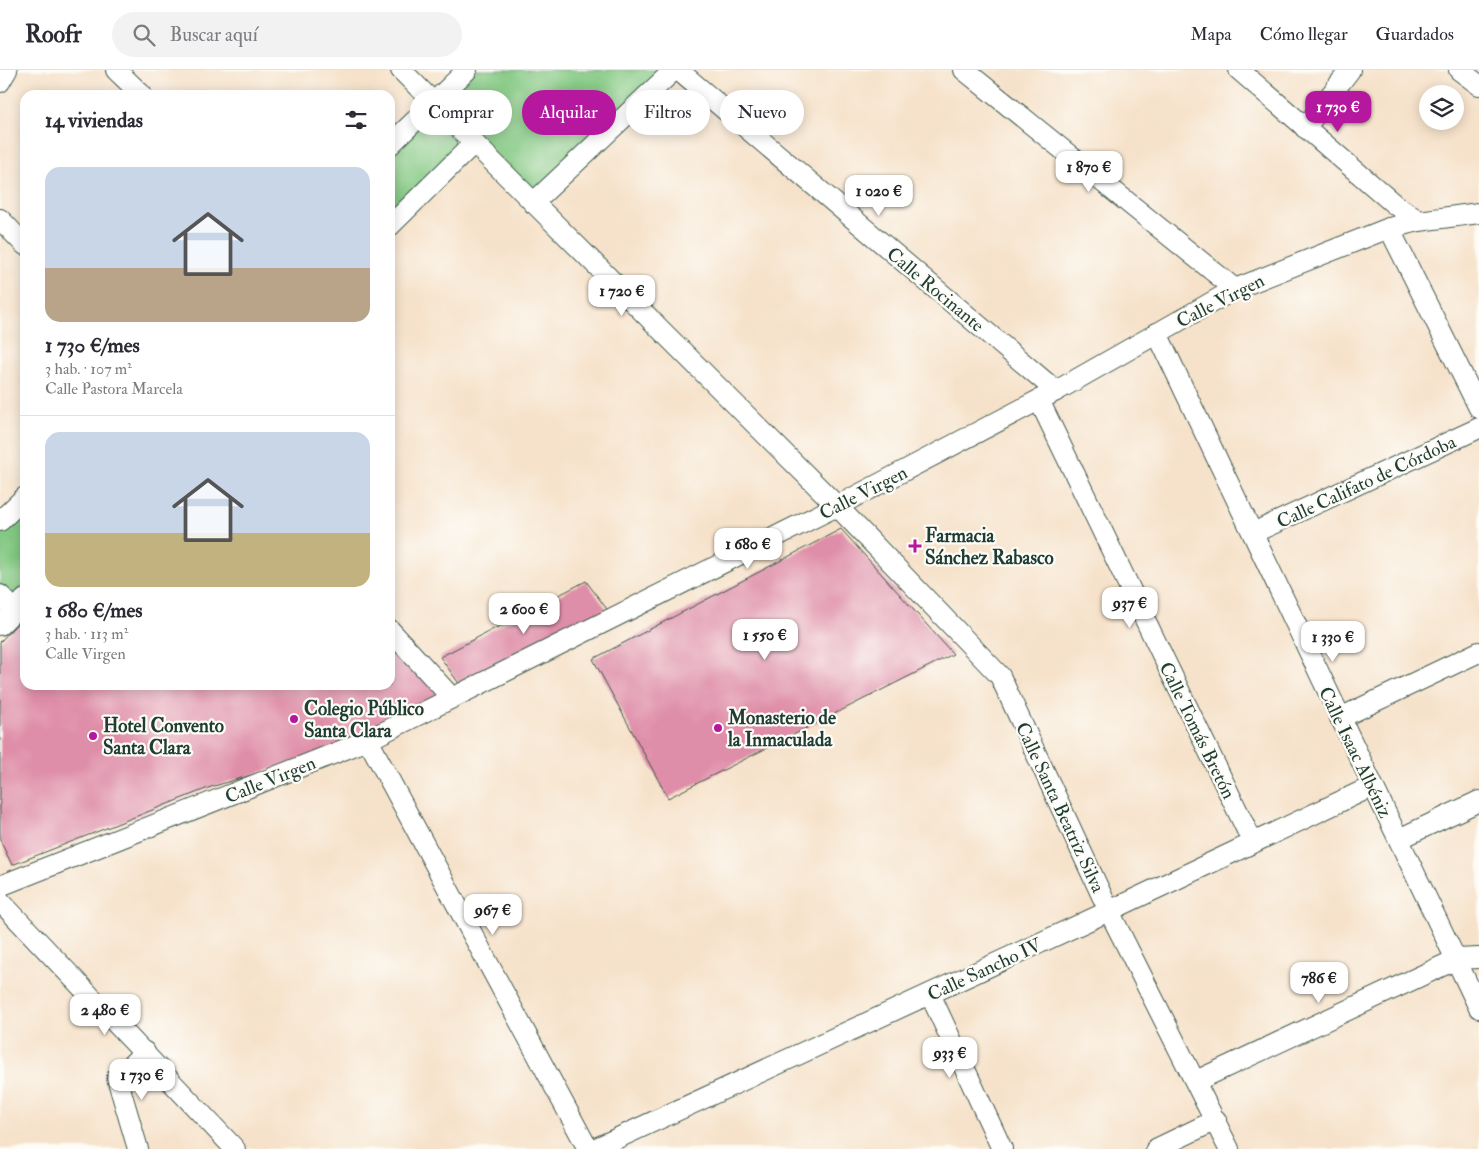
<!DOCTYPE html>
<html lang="es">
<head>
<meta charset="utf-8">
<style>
	:root { --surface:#fff; --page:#f2f2f3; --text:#2b2b33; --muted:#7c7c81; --line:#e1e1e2; --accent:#b5179e }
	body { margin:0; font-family:"IM FELL Double Pica",serif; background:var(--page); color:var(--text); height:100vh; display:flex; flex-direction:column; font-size:19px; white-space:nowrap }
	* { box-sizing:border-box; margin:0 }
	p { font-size:16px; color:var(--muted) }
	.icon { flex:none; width:28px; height:28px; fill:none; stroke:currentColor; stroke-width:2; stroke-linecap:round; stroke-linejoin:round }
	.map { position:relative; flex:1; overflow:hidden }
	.sheet { position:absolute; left:20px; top:20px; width:375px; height:600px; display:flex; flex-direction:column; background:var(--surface); border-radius:15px; box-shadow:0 2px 12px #0003 }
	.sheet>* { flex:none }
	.guide { position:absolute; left:410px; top:20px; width:475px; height:45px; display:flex; gap:10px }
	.controls { position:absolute; left:1419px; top:15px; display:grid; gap:10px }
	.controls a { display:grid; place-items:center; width:45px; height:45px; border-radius:50%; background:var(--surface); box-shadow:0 2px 12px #0003; font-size:25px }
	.price { position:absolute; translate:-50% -42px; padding:0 11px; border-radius:10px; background:#fff; color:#222; font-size:16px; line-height:32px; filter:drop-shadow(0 1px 2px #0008) }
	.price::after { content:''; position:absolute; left:50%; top:30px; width:15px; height:11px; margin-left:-8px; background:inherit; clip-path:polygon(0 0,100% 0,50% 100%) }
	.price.on { background:var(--accent); color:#fff }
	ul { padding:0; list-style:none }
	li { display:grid; align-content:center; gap:10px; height:265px; padding:0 25px }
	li+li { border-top:1px solid var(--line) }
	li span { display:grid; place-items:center; height:155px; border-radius:15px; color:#555 }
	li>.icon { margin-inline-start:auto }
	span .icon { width:90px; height:90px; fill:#fffc; stroke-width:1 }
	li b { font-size:21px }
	h2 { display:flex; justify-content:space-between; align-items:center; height:60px; padding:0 25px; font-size:21px }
	.pill { padding:0 18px; border-radius:22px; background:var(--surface); box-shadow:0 2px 12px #0003; font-size:18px; line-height:45px }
	.pill.on { background:var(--accent); color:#fff }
	header { display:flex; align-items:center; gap:30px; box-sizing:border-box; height:70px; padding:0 25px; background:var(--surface); border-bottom:1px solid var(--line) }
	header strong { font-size:24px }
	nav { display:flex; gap:28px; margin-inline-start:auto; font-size:18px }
	.search { width:350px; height:45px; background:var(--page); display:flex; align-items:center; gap:12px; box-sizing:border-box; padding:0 18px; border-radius:28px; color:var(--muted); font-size:19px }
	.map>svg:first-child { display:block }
	.green { fill:#83c882; stroke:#51825b }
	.building { fill:#df8ea9 }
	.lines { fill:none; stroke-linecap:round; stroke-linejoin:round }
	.street-casing { stroke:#3f564a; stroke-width:22 }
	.street { stroke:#fff; stroke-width:20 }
	.poi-dot { fill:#b5179e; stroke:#fdfcf7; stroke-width:2 }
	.labels { text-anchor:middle; stroke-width:4.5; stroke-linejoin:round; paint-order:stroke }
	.street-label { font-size:19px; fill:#1f3d34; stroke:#fdfcf7 }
	.poi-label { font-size:19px; font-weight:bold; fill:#1f3d34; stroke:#fdfcf7; text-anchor:start }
</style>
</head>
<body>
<header>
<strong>Roofr</strong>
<div class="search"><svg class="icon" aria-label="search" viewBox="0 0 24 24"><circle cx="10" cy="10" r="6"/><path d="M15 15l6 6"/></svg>Buscar aquí</div>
<nav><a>Mapa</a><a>Cómo llegar</a><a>Guardados</a></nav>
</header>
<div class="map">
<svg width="1479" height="1079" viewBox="0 0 1479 1079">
	<rect width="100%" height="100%" fill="#fdfcf7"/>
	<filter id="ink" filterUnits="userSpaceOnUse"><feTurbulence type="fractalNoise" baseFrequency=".02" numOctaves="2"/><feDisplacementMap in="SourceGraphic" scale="10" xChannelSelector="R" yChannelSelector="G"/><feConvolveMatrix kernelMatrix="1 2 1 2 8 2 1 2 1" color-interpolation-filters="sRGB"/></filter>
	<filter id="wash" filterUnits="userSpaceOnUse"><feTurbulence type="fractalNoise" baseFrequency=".0096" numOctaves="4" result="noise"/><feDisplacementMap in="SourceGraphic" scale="20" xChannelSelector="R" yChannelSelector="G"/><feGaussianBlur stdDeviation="1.12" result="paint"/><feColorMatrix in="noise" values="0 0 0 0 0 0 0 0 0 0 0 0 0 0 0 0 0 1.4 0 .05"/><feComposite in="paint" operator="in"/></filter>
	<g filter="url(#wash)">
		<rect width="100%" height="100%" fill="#f6e2ca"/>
		<g class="green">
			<polygon points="476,0 674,0 541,132 443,32"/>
			<polygon points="434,33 474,73 390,156 390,75"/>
			<polygon points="25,427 25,529 0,525 0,451"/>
		</g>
		<g id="blocks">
			<g class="building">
				<polygon points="841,459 953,584 668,728 593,589"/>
				<polygon points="586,511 609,542 463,619 440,587"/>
				<polygon points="25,545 25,615 390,615 390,560 452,628 368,670 211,717 12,795 0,770 0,572"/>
			</g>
		</g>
	</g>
	<g filter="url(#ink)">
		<use href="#blocks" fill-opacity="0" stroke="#3f564a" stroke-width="1"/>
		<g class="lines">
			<g class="street-casing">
				<g id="street">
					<polyline points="116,0 142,25"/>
					<polyline points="401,0 837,436 1000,606 1109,841 1229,1079"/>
					<polyline points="678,0 1056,321"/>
					<polyline points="964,0 1235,219"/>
					<polyline points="1239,0 1394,134 1419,151"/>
					<polyline points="1459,0 1479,15"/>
					<polyline points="0,12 7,0"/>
					<polyline points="1305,58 1350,0"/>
					<polyline points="390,75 467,0"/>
					<polyline points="533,133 674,0"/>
					<polyline points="0,149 25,175"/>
					<polyline points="390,156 474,73"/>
					<polyline points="1389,158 1479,338"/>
					<polyline points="1157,263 1479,938"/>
					<polyline points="1039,330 1253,773"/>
					<polyline points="0,451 25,427"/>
					<polyline points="1253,463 1479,358"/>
					<polyline points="0,525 15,540 25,529"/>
					<polyline points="0,555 15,540"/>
					<polyline points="390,560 452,628"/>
					<polyline points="1340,648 1479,582"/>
					<polyline points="368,670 588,1079"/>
					<polyline points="1399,769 1479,731"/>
					<polyline points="0,816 368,670 837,436 1056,321 1235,219 1389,158 1419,151 1479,143"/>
					<polyline points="0,831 235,1079"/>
					<polyline points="930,924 1002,1079"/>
					<polyline points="1196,1011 1457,889 1479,888"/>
					<polyline points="138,1079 117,1008 145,982"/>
					<polyline points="594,1079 1109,841 1373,716"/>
					<polyline points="1156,1079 1216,1050"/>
				</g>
			</g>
			<use href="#street" class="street"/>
		</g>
	</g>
	<g class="poi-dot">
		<path d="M912.5 468.5h5v5h5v5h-5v5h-5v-5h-5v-5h5z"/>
		<circle cx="294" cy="649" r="5"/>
		<circle cx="718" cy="658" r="5"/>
		<circle cx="93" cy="666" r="5"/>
	</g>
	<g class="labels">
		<g class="street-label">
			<text transform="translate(936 219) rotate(40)" y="7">Calle Rocinante</text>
			<text transform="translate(1220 230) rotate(-27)" y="7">Calle Virgen</text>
			<text transform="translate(1366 411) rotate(-25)" y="7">Calle Califato de Córdoba</text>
			<text transform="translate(863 422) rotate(-27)" y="7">Calle Virgen</text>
			<text transform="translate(1198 660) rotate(64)" y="7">Calle Tomás Bretón</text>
			<text transform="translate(1356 682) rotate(64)" y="7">Calle Isaac Albéniz</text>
			<text transform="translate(270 709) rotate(-22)" y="7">Calle Virgen</text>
			<text transform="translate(1061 737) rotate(65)" y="7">Calle Santa Beatriz Silva</text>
			<text transform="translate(984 899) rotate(-25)" y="7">Calle Sancho IV</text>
		</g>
		<g class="poi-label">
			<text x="925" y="472">Farmacia<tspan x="925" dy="22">Sánchez Rabasco</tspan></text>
			<text x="304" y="645">Colegio Público<tspan x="304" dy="22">Santa Clara</tspan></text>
			<text x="728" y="654">Monasterio de<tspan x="728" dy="22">la Inmaculada</tspan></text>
			<text x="103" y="662">Hotel Convento<tspan x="103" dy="22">Santa Clara</tspan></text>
		</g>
	</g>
</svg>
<div class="controls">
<a><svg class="icon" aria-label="layers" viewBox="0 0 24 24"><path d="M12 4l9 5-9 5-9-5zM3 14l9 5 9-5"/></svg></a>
</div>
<b class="price on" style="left:1338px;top:63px">1 730 €</b>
<b class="price" style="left:1089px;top:123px">1 870 €</b>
<b class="price" style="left:879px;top:147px">1 020 €</b>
<b class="price" style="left:622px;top:247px">1 720 €</b>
<b class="price" style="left:748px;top:500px">1 680 €</b>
<b class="price" style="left:1130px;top:559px">937 €</b>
<b class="price" style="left:524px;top:565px">2 600 €</b>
<b class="price" style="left:765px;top:591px">1 550 €</b>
<b class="price" style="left:1333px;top:593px">1 330 €</b>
<b class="price" style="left:493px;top:866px">967 €</b>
<b class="price" style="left:1319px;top:934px">786 €</b>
<b class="price" style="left:105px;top:966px">2 480 €</b>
<b class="price" style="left:950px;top:1009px">933 €</b>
<b class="price" style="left:142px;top:1031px">1 730 €</b>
<div class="guide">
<a class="pill">Comprar</a>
<a class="pill on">Alquilar</a>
<a class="pill">Filtros</a>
<a class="pill">Nuevo</a>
</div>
<section class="sheet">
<h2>14 viviendas<svg class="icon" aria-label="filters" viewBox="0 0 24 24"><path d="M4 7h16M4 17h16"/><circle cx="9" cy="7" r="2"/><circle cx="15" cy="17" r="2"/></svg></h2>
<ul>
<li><span style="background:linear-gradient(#c9d6e8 65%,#b9a48a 0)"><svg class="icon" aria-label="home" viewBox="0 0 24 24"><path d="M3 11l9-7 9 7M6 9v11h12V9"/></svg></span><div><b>1 730 €/mes</b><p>3 hab. · 107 m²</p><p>Calle Pastora Marcela</p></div></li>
<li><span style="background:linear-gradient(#c9d6e8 65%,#c2b280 0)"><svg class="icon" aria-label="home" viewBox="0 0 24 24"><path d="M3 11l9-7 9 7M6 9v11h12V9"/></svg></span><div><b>1 680 €/mes</b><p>3 hab. · 113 m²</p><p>Calle Virgen</p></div></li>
</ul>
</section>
</div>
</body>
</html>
